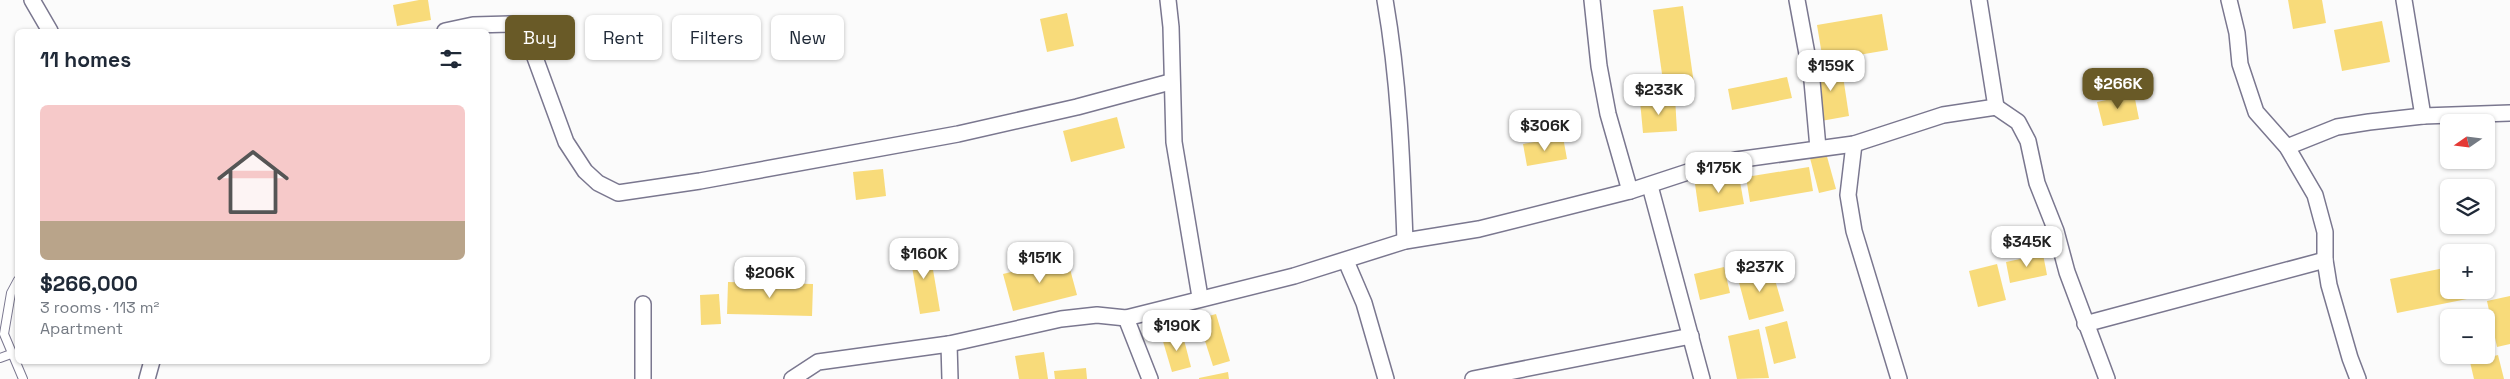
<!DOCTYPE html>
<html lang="en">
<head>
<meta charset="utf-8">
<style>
	:root { --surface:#fff; --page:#f2f2f3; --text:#1f2937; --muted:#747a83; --accent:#695a27 }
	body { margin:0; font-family:"Space Grotesk",sans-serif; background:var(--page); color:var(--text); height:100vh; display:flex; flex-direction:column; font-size:19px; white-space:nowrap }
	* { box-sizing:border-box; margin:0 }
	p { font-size:16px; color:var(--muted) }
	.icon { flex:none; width:28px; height:28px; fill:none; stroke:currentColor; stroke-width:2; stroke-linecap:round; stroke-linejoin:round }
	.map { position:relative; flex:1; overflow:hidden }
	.drawer { position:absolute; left:15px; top:29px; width:475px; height:335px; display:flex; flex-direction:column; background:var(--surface); border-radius:8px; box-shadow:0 1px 4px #0004 }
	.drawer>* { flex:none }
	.guide { position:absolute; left:505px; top:15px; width:475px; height:45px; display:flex; gap:10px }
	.needle { width:32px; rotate:256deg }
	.fabs { position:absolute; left:2440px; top:114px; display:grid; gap:10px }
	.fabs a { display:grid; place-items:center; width:55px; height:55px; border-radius:8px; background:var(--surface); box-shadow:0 1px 4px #0004; font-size:25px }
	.price { position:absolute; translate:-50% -42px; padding:0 11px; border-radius:10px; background:#fff; color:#222; font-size:16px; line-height:32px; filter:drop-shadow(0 1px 2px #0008) }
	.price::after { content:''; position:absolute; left:50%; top:30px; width:15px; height:11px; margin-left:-8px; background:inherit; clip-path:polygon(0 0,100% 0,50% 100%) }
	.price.current { background:var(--accent); color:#fff }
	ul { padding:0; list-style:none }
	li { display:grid; align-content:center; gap:10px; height:265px; padding:0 25px }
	li span { display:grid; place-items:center; height:155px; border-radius:8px; color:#555 }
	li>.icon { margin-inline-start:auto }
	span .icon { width:90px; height:90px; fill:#fffc; stroke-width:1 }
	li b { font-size:21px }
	h2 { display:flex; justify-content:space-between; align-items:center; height:60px; padding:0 25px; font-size:21px }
	.chip { padding:0 18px; border-radius:8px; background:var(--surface); box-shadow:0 1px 4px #0004; font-size:18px; line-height:45px }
	.chip.current { background:var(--accent); color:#fff }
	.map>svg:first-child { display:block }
	.building { fill:#f8db7a }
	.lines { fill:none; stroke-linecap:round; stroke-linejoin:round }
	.lane-casing { stroke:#7a778f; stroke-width:10 }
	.street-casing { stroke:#7a778f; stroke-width:18 }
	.lane { stroke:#fff; stroke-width:8 }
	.street { stroke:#fff; stroke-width:15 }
</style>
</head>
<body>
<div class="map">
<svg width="2510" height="379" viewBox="0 0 2510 379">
	<rect width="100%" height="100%" fill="#fbfbfb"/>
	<g class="building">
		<polygon points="419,0 428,0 431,20 397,26 393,5"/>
		<polygon points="2288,0 2322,0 2326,23 2293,29"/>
		<polygon points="1683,6 1694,84 1664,88 1653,10"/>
		<polygon points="1067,13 1074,46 1047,52 1040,19"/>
		<polygon points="1882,14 1888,50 1823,61 1817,25"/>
		<polygon points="2382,21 2390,62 2342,71 2334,30"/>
		<polygon points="1841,63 1849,116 1821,121 1813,67"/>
		<polygon points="1787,77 1792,98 1732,110 1728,89"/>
		<polygon points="2134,94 2139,119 2103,126 2097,102"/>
		<polygon points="1675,98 1677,131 1643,133 1640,101"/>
		<polygon points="1117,117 1125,148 1071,162 1063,131"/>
		<polygon points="1563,137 1567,159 1527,166 1523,144"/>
		<polygon points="1826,153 1836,189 1819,193 1810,158"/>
		<polygon points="1809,167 1813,191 1750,202 1746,177"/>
		<polygon points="883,169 886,196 856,200 853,172"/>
		<polygon points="1739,176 1744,204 1699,212 1695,184"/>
		<polygon points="929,246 940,311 920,314 909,249"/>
		<polygon points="2043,254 2047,275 2010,283 2006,262"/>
		<polygon points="1067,258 1077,295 1013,311 1003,274"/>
		<polygon points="1997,264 2006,300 1978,307 1969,271"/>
		<polygon points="1771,266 1784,311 1749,320 1737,275"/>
		<polygon points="1724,267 1730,293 1700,300 1694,274"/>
		<polygon points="2449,267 2449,290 2471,290 2472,298 2397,313 2390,279"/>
		<polygon points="728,282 813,284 812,316 727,314"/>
		<polygon points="719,294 721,324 701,325 700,295"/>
		<polygon points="2510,296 2510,344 2497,347 2487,301"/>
		<polygon points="1216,314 1230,361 1213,366 1198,319"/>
		<polygon points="1787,321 1796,358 1774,364 1765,327"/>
		<polygon points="1759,329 1769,378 1737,379 1728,336"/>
		<polygon points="1182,332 1191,367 1172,372 1162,338"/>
		<polygon points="1044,352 1048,379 1019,379 1015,356"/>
		<polygon points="2498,355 2504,379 2474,379 2470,362"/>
		<polygon points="1086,368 1087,379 1055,379 1054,371"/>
		<polygon points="1228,372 1229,379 1199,379 1199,378"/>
	</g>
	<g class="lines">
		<g class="lane-casing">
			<g id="lane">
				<polyline points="18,280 11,293 4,334 23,379"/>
				<polyline points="0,358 11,354"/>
			</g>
		</g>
		<g class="street-casing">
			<g id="street">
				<polyline points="32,0 50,31"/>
				<polyline points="1168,0 1171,27 1174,142 1200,297"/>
				<path d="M1385 0C1399 80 1402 160 1405 241"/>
				<polyline points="1592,0 1599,66 1608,114 1630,191"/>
				<polyline points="1797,0 1812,81 1818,148"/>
				<polyline points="1979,0 1996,107"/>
				<polyline points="2229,0 2237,33 2240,64 2256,112 2287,147 2315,195 2325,232 2325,260 2329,285 2350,358 2358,379"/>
				<polyline points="2404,0 2423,116"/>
				<polyline points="445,31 473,25 513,24 526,33 566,142 585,171 598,183 618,193 700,181 958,134 1077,107 1170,82"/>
				<polyline points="1854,144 1848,195 1854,231 1899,379"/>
				<polyline points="2287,147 2337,127 2369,122 2423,116 2510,113"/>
				<polyline points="1650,186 1702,379"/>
				<polyline points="1346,261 1364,303 1386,379"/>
				<polyline points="643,304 643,379"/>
				<polyline points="1126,318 1150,379"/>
				<polyline points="2085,324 2325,260"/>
				<polyline points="949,344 950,379"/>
				<polyline points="147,379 152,361"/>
				<polyline points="792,379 818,362 949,344 1061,319 1097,315 1126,318 1294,276 1405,241 1479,229 1630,191 1694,170 1736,160 1854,144 1943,115 1996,107 2018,122 2028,141 2037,183 2056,231 2067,272 2107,379"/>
				<polyline points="1473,379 1691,336"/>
			</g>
		</g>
		<use href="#lane" class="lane"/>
		<use href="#street" class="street"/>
	</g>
</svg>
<div class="fabs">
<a><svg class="needle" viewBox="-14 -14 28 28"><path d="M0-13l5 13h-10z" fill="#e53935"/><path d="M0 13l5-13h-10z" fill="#747a83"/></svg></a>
<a><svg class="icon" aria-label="layers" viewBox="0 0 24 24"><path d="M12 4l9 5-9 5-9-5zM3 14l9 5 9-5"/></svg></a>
<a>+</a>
<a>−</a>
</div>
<b class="price" style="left:1831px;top:92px">$159K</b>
<b class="price current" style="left:2118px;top:110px">$266K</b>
<b class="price" style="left:1659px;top:116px">$233K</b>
<b class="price" style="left:1545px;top:152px">$306K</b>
<b class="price" style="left:1719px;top:194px">$175K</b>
<b class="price" style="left:2027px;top:268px">$345K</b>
<b class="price" style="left:924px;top:280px">$160K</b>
<b class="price" style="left:1040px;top:284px">$151K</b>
<b class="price" style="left:1760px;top:293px">$237K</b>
<b class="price" style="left:770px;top:299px">$206K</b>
<b class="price" style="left:1177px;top:352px">$190K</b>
<div class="guide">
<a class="chip current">Buy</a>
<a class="chip">Rent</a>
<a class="chip">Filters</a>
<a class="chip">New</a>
</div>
<section class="drawer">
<h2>11 homes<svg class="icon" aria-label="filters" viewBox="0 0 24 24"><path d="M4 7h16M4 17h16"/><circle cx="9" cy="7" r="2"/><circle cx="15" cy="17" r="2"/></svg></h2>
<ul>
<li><span style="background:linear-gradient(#f6c9c9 75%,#b9a48a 0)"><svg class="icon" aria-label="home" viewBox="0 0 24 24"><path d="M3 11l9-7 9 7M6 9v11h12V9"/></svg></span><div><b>$266,000</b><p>3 rooms · 113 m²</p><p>Apartment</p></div></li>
</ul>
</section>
</div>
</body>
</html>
